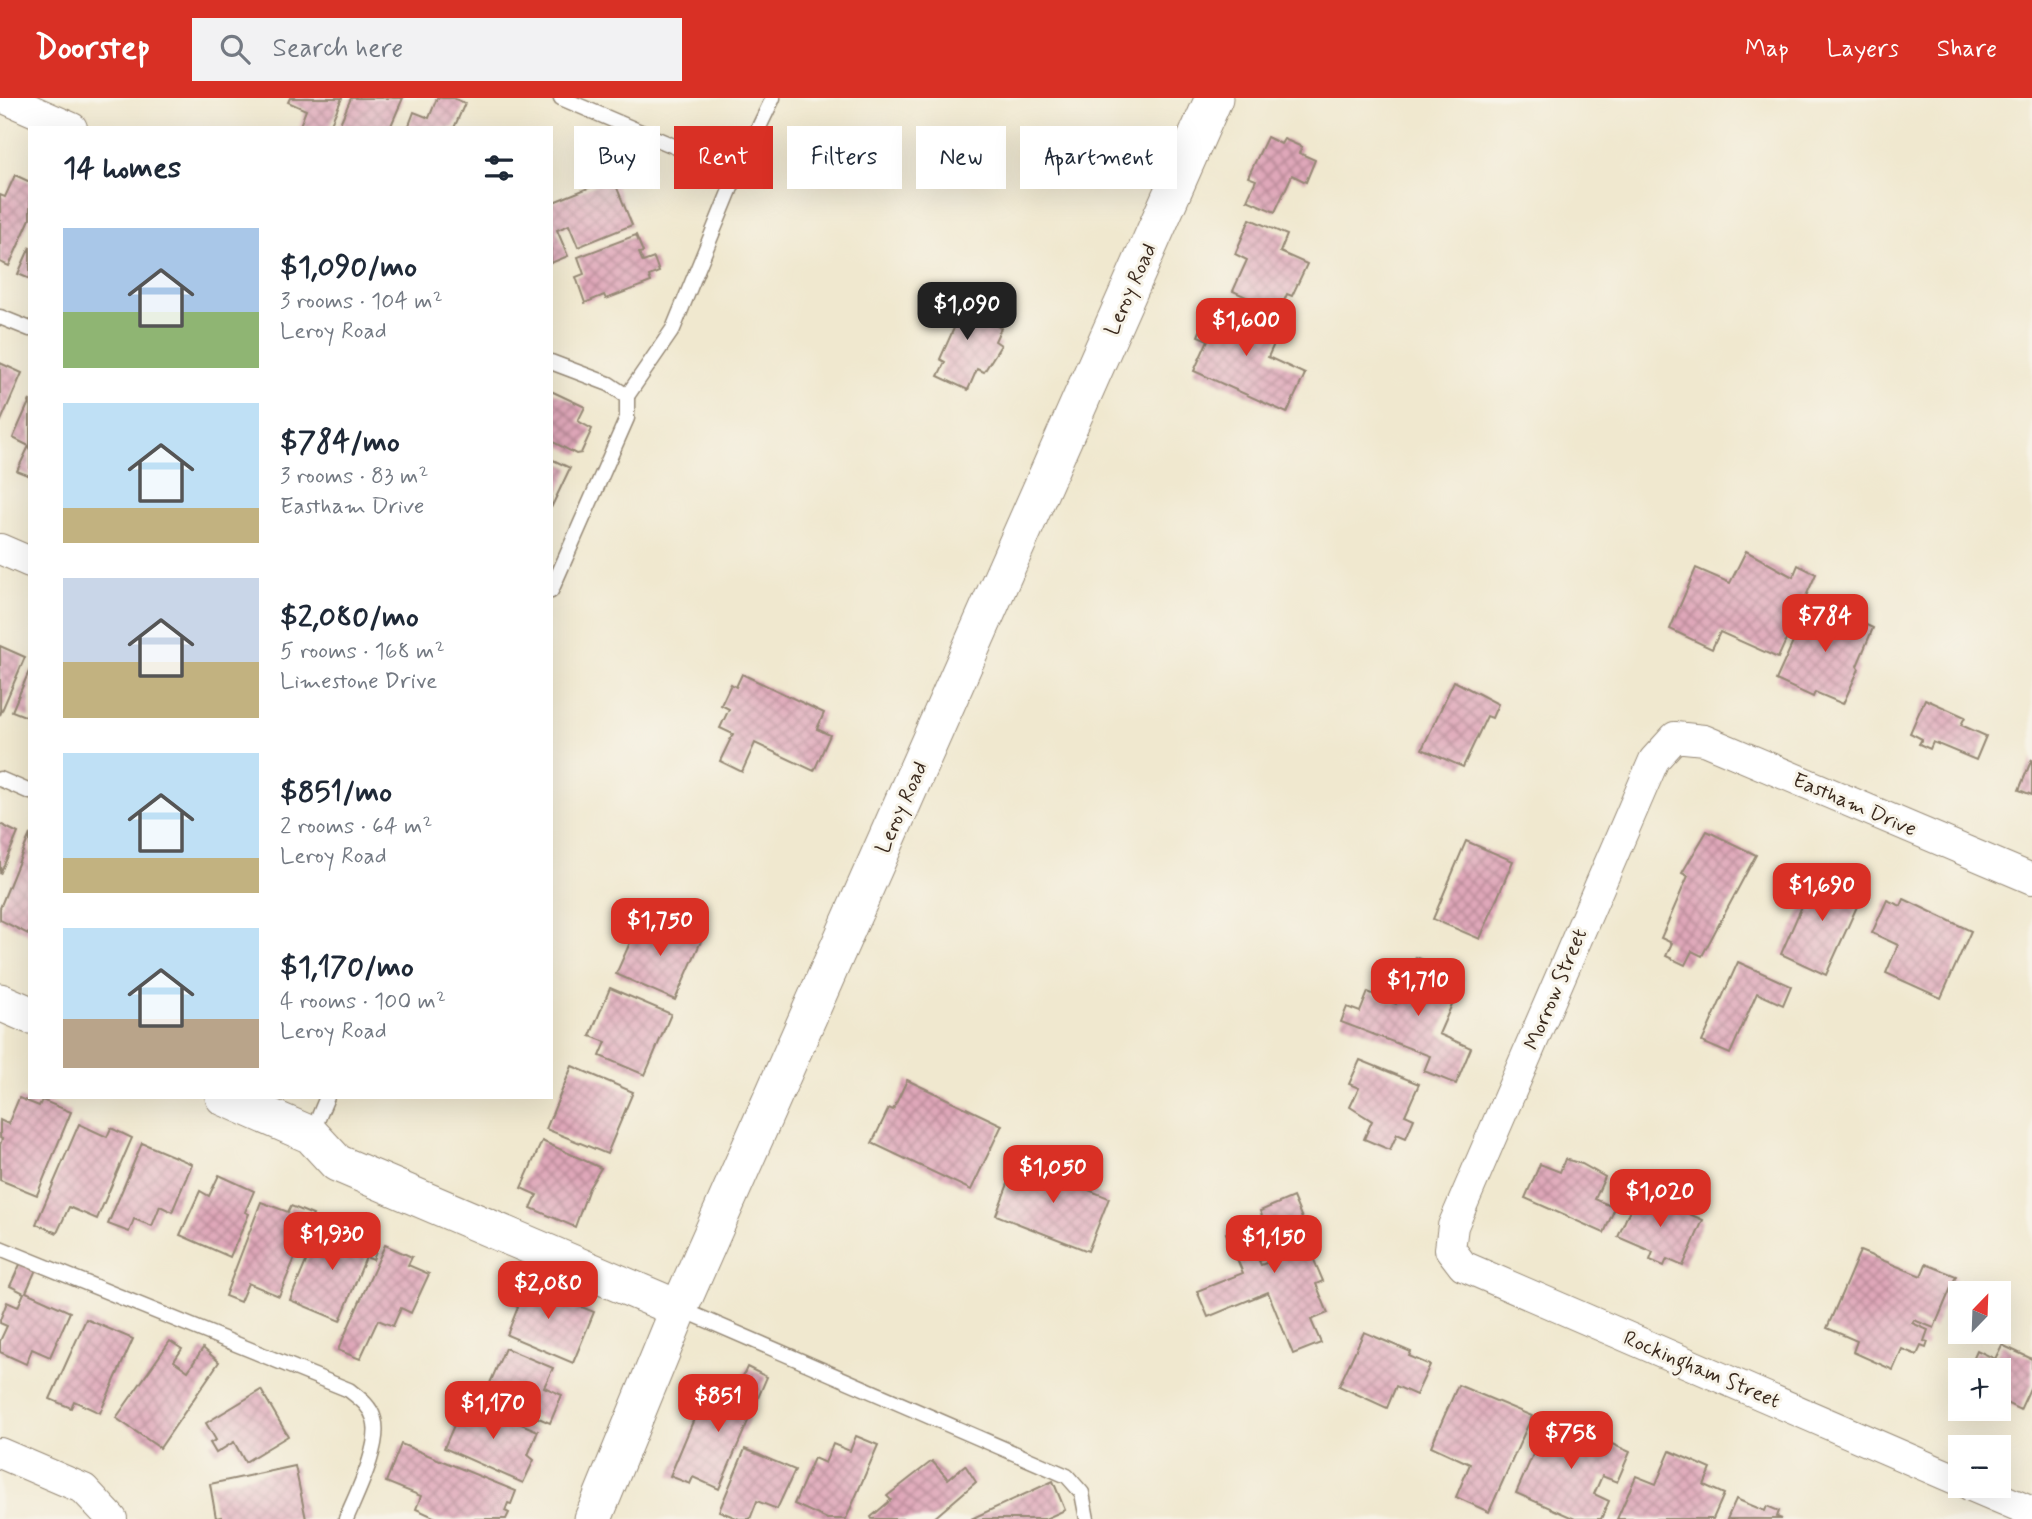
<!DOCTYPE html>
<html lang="en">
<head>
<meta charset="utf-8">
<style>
	:root { --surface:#fff; --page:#f2f2f3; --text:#1f2937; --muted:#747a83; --accent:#d93025 }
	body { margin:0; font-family:Mynerve,sans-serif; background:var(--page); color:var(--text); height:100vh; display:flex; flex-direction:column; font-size:26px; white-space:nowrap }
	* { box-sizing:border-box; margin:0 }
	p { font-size:23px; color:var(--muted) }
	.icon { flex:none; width:38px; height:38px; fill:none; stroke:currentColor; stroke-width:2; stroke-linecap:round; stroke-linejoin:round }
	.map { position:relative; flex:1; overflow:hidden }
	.details { position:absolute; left:28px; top:28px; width:525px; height:973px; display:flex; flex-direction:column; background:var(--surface); border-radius:0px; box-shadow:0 7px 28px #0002 }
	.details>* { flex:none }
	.top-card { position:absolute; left:574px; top:28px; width:665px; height:63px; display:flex; gap:14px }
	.needle { width:46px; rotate:23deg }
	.controls { position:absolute; left:1948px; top:1183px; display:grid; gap:14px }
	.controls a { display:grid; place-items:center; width:63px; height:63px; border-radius:0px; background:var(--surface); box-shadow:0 7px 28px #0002; font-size:35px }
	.price { position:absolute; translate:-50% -60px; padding:0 16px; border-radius:14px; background:var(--accent); color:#fff; font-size:23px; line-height:46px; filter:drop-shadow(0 2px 4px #0008) }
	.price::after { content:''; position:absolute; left:50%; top:42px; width:21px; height:16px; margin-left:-10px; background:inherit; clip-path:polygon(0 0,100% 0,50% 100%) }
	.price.active { background:#222; color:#fff }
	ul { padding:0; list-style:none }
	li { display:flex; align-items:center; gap:21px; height:175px; padding:0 35px }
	li span { display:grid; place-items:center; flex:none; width:196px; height:140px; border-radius:0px; color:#555 }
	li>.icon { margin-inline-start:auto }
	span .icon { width:84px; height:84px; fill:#fffc; stroke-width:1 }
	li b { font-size:30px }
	h2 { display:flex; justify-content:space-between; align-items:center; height:84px; padding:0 35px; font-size:30px }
	.chip { padding:0 24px; border-radius:0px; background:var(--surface); box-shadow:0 7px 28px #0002; font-size:24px; line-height:63px }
	.chip.active { background:var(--accent); color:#fff }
	header { display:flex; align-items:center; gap:42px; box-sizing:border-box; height:98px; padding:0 35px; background:var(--accent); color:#fff }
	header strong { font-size:33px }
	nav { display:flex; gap:38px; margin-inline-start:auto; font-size:24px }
	.search { width:490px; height:63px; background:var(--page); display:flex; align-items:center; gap:18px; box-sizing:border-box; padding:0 24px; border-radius:0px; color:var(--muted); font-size:26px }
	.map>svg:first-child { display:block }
	.building { fill:url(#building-cross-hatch) }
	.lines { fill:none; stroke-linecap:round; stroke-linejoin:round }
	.service-casing { stroke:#968976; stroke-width:17 }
	.minor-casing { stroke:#968976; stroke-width:32 }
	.tertiary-casing { stroke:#968976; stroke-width:39 }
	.service { stroke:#fff; stroke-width:14 }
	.minor { stroke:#fff; stroke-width:30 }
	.tertiary { stroke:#fff; stroke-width:37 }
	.labels { text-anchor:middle; stroke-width:6; stroke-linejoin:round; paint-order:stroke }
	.street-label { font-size:21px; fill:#3b2a1e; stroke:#f7f3e8 }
</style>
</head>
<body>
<header>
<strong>Doorstep</strong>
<div class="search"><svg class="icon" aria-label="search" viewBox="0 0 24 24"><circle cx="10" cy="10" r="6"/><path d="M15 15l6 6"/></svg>Search here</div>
<nav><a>Map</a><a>Layers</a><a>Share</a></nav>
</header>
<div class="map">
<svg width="2032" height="1421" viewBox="0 0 2032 1421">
	<defs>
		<pattern id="building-cross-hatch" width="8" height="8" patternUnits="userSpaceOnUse" patternTransform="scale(1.75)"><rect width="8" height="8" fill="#dfa7b9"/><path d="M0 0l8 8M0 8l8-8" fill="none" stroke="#b68896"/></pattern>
	</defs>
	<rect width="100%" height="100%" fill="#f7f3e8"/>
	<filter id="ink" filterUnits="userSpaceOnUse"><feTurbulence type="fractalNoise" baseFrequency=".0143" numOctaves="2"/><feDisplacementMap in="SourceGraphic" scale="14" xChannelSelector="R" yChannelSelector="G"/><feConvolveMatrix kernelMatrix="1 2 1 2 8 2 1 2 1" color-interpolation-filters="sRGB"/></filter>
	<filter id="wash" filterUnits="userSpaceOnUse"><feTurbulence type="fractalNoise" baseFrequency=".00686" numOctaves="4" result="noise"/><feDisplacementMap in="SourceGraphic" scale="28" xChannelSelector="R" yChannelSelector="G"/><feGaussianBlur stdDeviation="1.57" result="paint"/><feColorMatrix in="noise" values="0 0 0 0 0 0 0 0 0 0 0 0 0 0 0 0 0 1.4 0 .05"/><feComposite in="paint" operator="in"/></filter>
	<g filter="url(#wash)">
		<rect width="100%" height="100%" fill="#f0e8cf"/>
		<g id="blocks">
			<g class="building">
				<polygon points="290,0 342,0 329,30 299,30 306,12 288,4"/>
				<polygon points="351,0 403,0 390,30 338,30"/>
				<polygon points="437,0 453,0 465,5 454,30 408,30 414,14 429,20"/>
				<polygon points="1267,39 1281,46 1284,41 1302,49 1299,55 1315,62 1306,84 1292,77 1275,114 1247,102 1256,82 1248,79"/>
				<polygon points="15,77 30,84 30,121 9,168 0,164 0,97 5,99"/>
				<polygon points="613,80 632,127 578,149 569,127 557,132 568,158 551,165 551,105"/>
				<polygon points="1250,121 1287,137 1280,154 1307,166 1292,198 1287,196 1279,214 1233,193 1247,162 1235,156"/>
				<polygon points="636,137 643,154 639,155 643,164 654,160 659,174 649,178 651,184 606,201 604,197 585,205 576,179 584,176 578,159"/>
				<polygon points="30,149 30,181 18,176"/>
				<polygon points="951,196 987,213 983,221 1001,230 995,243 1001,247 984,274 977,271 968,292 938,278 945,264 940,261 955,228 939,220"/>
				<polygon points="1213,202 1280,233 1268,259 1305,276 1287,315 1194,273 1208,242 1198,238"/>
				<polygon points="0,265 22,275 0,325"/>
				<polygon points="551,293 585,309 578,323 592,331 581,355 576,356 551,343"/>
				<polygon points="30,302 30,378 17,373 29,348 13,340"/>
				<polygon points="551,361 570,370 551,410"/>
				<polygon points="1746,453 1793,479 1798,467 1816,476 1778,560 1720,534 1712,551 1670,531 1696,470 1730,485"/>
				<polygon points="1812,502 1873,530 1857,568 1859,571 1843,606 1815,594 1813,599 1776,582"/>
				<polygon points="0,548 25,559 0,617"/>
				<polygon points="30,571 30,620 12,613"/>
				<polygon points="742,576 824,615 817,631 830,637 814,673 755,645 742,674 720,663 733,636 720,630 729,611 721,607 731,586 736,589"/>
				<polygon points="1454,583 1498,606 1492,620 1487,618 1463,669 1422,651"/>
				<polygon points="1925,601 1965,619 1961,627 1986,638 1976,662 1933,644 1930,651 1919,646 1922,641 1910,635"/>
				<polygon points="2032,661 2032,697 2019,692"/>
				<polygon points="0,726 18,735 0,776"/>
				<polygon points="1707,733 1756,757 1702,858 1692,853 1685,867 1666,858 1672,845 1661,840 1688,778 1682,775"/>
				<polygon points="30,736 30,837 0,822 0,810"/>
				<polygon points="1466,743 1513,763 1480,841 1433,821"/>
				<polygon points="1816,776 1864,793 1826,877 1781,856"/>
				<polygon points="1904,801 1971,833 1941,900 1886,875 1898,847 1872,835 1887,802 1901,808"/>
				<polygon points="656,820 702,841 675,902 616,876 637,829 649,834"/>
				<polygon points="1416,859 1464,879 1439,936 1471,950 1456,986 1424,973 1430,958 1341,924 1347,909 1360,914 1368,894 1396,906"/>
				<polygon points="1738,864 1791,888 1783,907 1757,895 1730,956 1702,944"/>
				<polygon points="610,890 671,916 645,977 600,958 606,944 590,938"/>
				<polygon points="1360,962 1419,986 1405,1017 1414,1021 1406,1040 1397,1036 1390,1052 1364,1041 1372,1023 1350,1009 1359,990 1349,986"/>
				<polygon points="572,968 633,994 607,1056 546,1031"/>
				<polygon points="907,982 1002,1027 971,1092 872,1045 889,1010 893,1012"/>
				<polygon points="19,1000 39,1008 42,1002 71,1014 37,1097 0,1082 0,1047 2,1041 0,1040 0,1022 8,1026"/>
				<polygon points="79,1026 107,1039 111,1030 132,1040 97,1121 69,1109 57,1135 36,1126"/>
				<polygon points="542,1043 601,1070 589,1090 575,1129 531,1110 537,1097 521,1090"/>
				<polygon points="142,1045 192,1066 172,1114 160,1108 152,1128 134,1121 129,1134 108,1126"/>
				<polygon points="1565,1061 1582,1066 1605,1079 1595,1101 1615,1110 1604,1135 1525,1100 1540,1066 1560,1074"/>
				<polygon points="1049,1063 1068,1070 1063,1082 1109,1100 1088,1153 996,1117 1016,1065 1039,1072 1040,1069 1046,1070"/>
				<polygon points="219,1077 254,1093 245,1114 249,1116 230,1159 180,1137 200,1093 209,1098"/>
				<polygon points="1638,1093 1703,1122 1683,1168 1667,1161 1664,1168 1650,1162 1653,1154 1618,1139"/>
				<polygon points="1293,1099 1309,1137 1277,1151 1278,1155 1259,1163 1261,1167 1308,1148 1323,1183 1316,1186 1328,1215 1311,1222 1321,1245 1293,1256 1268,1194 1208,1219 1197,1193 1243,1175 1226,1135 1263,1120 1260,1113"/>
				<polygon points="261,1104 288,1114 291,1108 313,1117 279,1198 248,1185 240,1204 225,1198"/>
				<polygon points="321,1128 341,1137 344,1130 373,1142 369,1151 376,1154 373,1162 366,1159 340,1223 290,1202"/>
				<polygon points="385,1147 412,1159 408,1167 429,1176 411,1215 401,1210 393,1228 378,1222 360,1261 338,1252"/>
				<polygon points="1860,1153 1921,1178 1926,1166 1956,1178 1934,1230 1914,1222 1912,1225 1928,1232 1924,1243 1928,1244 1926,1250 1921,1248 1917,1257 1902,1251 1893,1272 1853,1254 1857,1243 1827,1230"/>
				<polygon points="23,1160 38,1167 26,1194 70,1214 50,1259 32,1251 26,1266 0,1254 0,1243 7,1228 0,1225 0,1222 7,1204 18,1209 24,1195 10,1188"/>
				<polygon points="515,1181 594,1214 573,1265 507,1237 518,1209 505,1203"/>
				<polygon points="86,1221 133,1241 100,1315 74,1303 71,1310 50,1301"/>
				<polygon points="1364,1234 1411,1254 1409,1258 1430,1267 1416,1297 1396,1288 1387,1310 1339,1288"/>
				<polygon points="170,1243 182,1251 174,1263 188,1273 203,1250 219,1264 160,1350 116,1320"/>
				<polygon points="2002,1247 2032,1261 2032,1286 2020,1312 1998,1301 1998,1272 1968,1272 1977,1252 1995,1261"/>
				<polygon points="505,1250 553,1270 544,1289 562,1297 550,1325 485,1297"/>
				<polygon points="747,1269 767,1279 719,1391 693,1379 690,1386 670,1378 704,1297 730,1308"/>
				<polygon points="1458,1287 1532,1318 1489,1414 1456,1399 1470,1366 1431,1348"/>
				<polygon points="261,1292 288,1338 245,1364 234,1344 216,1355 210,1345 216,1342 206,1325"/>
				<polygon points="465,1302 538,1333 528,1357 534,1362 523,1385 444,1350"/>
				<polygon points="1549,1320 1581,1334 1584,1328 1596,1334 1594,1338 1630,1354 1617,1384 1602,1378 1594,1396 1609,1403 1601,1421 1575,1421 1516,1395"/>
				<polygon points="856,1338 878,1347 846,1421 827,1421 794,1406 814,1360 825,1365 833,1346 850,1353"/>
				<polygon points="401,1346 516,1393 511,1406 508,1405 505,1413 509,1415 506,1421 438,1421 416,1411 421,1398 386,1384"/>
				<polygon points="745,1351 795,1372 777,1411 757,1403 750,1421 739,1421 719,1413"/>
				<polygon points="1670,1353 1711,1371 1704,1387 1724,1396 1713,1421 1617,1421 1636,1378 1656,1386"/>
				<polygon points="932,1363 948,1381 965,1367 976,1384 933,1421 872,1421 871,1419 891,1402 887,1398"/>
				<polygon points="295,1368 306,1421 221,1421 221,1419 216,1420 210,1386"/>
				<polygon points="1053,1383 1065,1412 1045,1421 971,1421"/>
				<polygon points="1736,1401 1765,1413 1767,1408 1779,1413 1777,1419 1782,1421 1727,1421"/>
			</g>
		</g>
	</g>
	<g filter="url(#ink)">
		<use href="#blocks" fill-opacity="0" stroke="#968976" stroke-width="2"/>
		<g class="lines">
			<g class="service-casing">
				<g id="service">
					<polyline points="561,0 737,75 673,231 627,298"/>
					<polyline points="737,75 773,0"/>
					<polyline points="0,219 30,231"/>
					<polyline points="551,264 609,286 627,298 627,320 551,493"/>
					<polyline points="0,681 30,694"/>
					<polyline points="312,1035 327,999"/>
					<path d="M0 1150 349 1292C359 1300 370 1307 374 1321 382 1346 356 1397 346 1421"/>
					<polyline points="681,1211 1067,1378 1082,1395 1087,1421"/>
				</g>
			</g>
			<g class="minor-casing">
				<g id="minor">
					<polyline points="4,0 72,30"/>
					<polyline points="0,451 30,464"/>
					<polyline points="0,1355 84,1391 112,1421"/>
					<polyline points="1960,1383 1463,1168 1450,1151 1453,1128 1654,662 1675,639 1704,642 2032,781"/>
					<polyline points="1971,1388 2032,1414"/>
				</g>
			</g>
			<g class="tertiary-casing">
				<g id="tertiary">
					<polyline points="0,904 30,917"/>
					<polyline points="224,999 311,1037 337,1065 679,1211"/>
					<polyline points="593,1421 679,1211 1214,0"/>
				</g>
			</g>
			<use href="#service" class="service"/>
			<use href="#minor" class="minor"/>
			<use href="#tertiary" class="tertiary"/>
		</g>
	</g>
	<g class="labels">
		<g class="street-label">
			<text transform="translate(1130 191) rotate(-66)" y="7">Leroy Road</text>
			<text transform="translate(1855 706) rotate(23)" y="7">Eastham Drive</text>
			<text transform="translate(901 709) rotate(-66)" y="7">Leroy Road</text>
			<text transform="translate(1555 891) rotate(-67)" y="7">Morrow Street</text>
			<text transform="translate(1702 1271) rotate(23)" y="7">Rockingham Street</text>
		</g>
	</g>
</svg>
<div class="controls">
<a><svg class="needle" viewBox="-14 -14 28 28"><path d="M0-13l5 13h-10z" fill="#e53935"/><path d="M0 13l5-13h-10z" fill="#747a83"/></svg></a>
<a>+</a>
<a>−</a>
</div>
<b class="price active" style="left:967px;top:244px">$1,090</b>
<b class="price" style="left:1246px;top:260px">$1,600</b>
<b class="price" style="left:1825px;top:556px">$784</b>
<b class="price" style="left:1822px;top:825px">$1,690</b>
<b class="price" style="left:660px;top:860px">$1,750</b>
<b class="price" style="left:1418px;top:920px">$1,710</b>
<b class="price" style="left:1053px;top:1107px">$1,050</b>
<b class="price" style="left:1660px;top:1131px">$1,020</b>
<b class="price" style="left:332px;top:1174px">$1,930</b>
<b class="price" style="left:1274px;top:1177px">$1,150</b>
<b class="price" style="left:548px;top:1223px">$2,080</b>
<b class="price" style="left:718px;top:1336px">$851</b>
<b class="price" style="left:493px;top:1343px">$1,170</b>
<b class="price" style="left:1571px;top:1373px">$758</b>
<div class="top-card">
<a class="chip">Buy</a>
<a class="chip active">Rent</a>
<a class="chip">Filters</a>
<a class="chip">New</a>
<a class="chip">Apartment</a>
</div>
<section class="details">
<h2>14 homes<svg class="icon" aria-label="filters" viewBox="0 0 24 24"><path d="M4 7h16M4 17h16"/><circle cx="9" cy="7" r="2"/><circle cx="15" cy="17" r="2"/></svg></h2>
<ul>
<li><span style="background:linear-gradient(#a9c7e8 60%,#8fb573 0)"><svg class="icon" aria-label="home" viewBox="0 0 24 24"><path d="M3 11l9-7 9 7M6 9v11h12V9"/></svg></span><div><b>$1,090/mo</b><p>3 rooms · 104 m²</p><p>Leroy Road</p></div></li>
<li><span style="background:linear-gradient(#bfe0f5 75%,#c2b280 0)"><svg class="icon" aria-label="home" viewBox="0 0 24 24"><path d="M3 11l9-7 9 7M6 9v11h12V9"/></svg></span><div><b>$784/mo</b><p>3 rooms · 83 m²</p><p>Eastham Drive</p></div></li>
<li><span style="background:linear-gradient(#c9d6e8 60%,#c2b280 0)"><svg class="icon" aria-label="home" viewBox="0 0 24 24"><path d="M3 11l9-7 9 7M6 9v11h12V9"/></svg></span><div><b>$2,080/mo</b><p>5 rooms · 168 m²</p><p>Limestone Drive</p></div></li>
<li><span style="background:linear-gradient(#bfe0f5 75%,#c2b280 0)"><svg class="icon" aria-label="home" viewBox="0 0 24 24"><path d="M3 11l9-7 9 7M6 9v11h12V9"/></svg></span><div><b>$851/mo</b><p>2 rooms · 64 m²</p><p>Leroy Road</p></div></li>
<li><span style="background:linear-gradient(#bfe0f5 65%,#b9a48a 0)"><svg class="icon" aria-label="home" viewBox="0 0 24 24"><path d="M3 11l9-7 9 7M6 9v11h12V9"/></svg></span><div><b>$1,170/mo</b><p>4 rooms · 100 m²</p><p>Leroy Road</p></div></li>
</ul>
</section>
</div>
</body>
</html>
